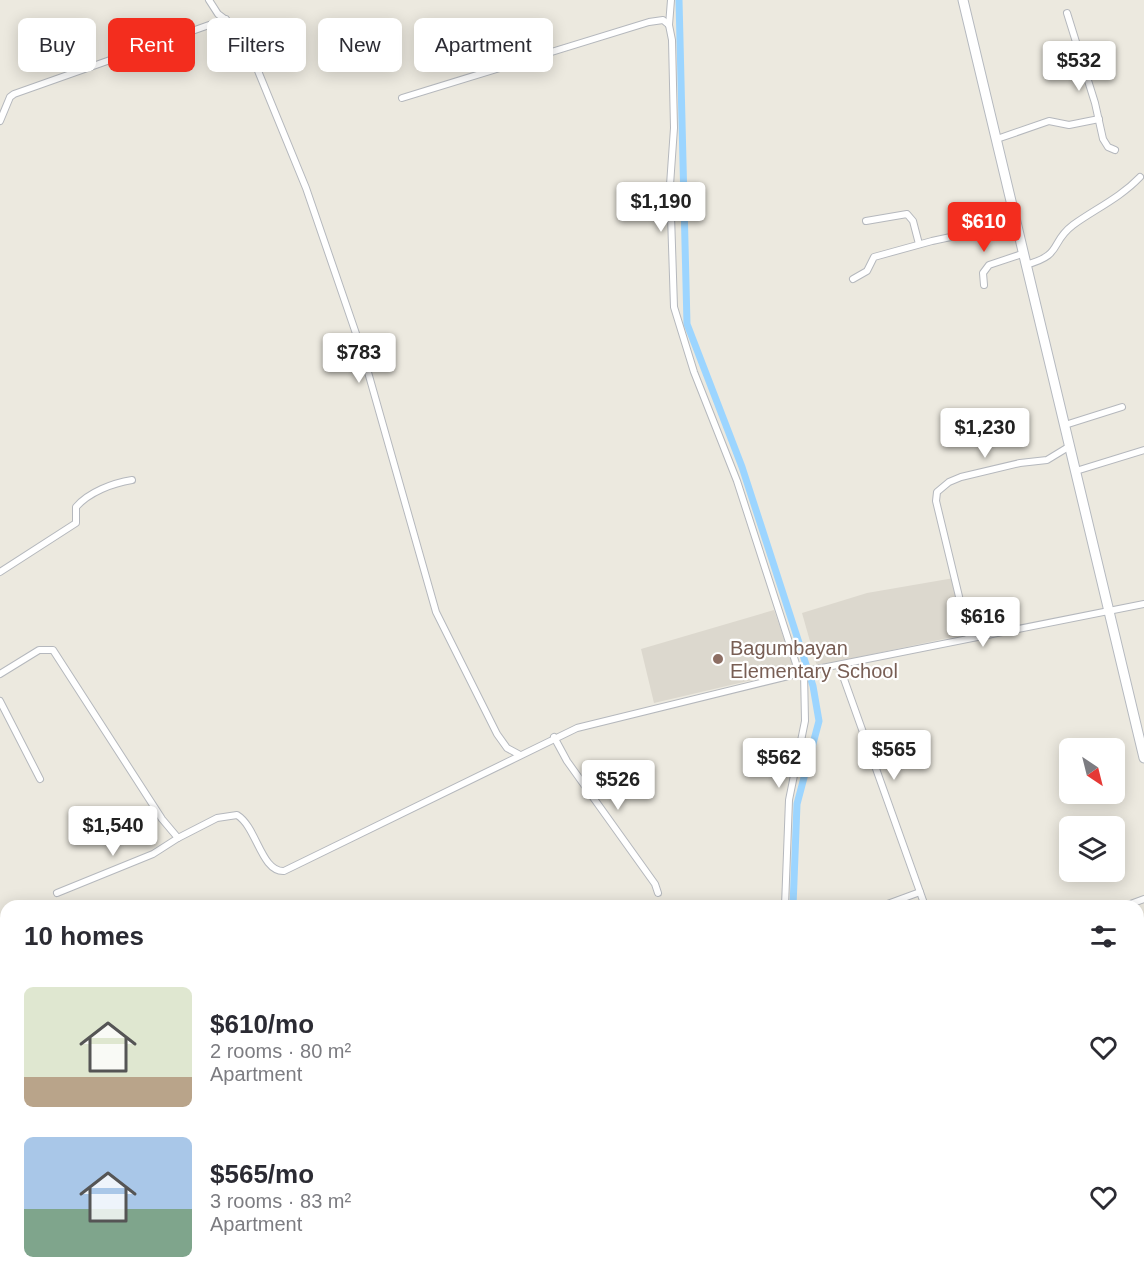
<!DOCTYPE html>
<html lang="en">
<head>
<meta charset="utf-8">
<style>
	:root { --surface:#fff; --page:#f2f2f3; --text:#2b2b33; --muted:#7c7c81; --accent:#f32d1e }
	body { margin:0; font-family:Arial,sans-serif; background:var(--page); color:var(--text); height:100vh; display:flex; flex-direction:column; font-size:22px; white-space:nowrap }
	* { box-sizing:border-box; margin:0 }
	p { font-size:20px; color:var(--muted) }
	.icon { flex:none; width:33px; height:33px; fill:none; stroke:currentColor; stroke-width:2; stroke-linecap:round; stroke-linejoin:round }
	.map { position:relative; flex:1; overflow:hidden }
	.sheet { position:absolute; left:0px; top:900px; width:1144px; height:386px; display:flex; flex-direction:column; background:var(--surface); border-radius:18px 18px 0 0; box-shadow:0 3px 15px #0003 }
	.sheet>* { flex:none }
	.guide { position:absolute; left:18px; top:18px; width:600px; height:54px; display:flex; gap:12px }
	.needle { width:39px; rotate:145deg }
	.controls { position:absolute; left:1059px; top:738px; display:grid; gap:12px }
	.controls a { display:grid; place-items:center; width:66px; height:66px; border-radius:9px; background:var(--surface); box-shadow:0 3px 15px #0003; font-size:30px }
	.price { position:absolute; translate:-50% -51px; padding:0 14px; border-radius:6px; background:#fff; color:#222; font-size:20px; line-height:39px; filter:drop-shadow(0 2px 3px #0008) }
	.price::after { content:''; position:absolute; left:50%; top:36px; width:18px; height:14px; margin-left:-9px; background:inherit; clip-path:polygon(0 0,100% 0,50% 100%) }
	.price.on { background:var(--accent); color:#fff }
	ul { padding:0; list-style:none }
	li { display:flex; align-items:center; gap:18px; height:150px; padding:0 24px }
	li span { display:grid; place-items:center; flex:none; width:168px; height:120px; border-radius:9px; color:#555 }
	li>.icon { margin-inline-start:auto }
	span .icon { width:72px; height:72px; fill:#fffc; stroke-width:1 }
	li b { font-size:26px }
	h2 { display:flex; justify-content:space-between; align-items:center; height:72px; padding:0 24px; font-size:26px }
	.tag { padding:0 21px; border-radius:9px; background:var(--surface); box-shadow:0 3px 15px #0003; font-size:21px; line-height:54px }
	.tag.on { background:var(--accent); color:#fff }
	.map>svg:first-child { display:block }
	.education { fill:#dcd8ce }
	.lines { fill:none; stroke-linecap:round; stroke-linejoin:round }
	.canal { stroke:#9cd5ff; stroke-width:7 }
	.street-casing { stroke:#b5b8bd; stroke-width:8 }
	.secondary-casing { stroke:#b5b9bf; stroke-width:11 }
	.street { stroke:#fff; stroke-width:6 }
	.secondary { stroke:#fff; stroke-width:9 }
	.education-dot { fill:#8d6e63; stroke:#fff; stroke-width:2 }
	.labels { text-anchor:middle; stroke-width:4.5; stroke-linejoin:round; paint-order:stroke }
	.education-label { font-size:20px; fill:#785e54; stroke:#fff; text-anchor:start }
</style>
</head>
<body>
<div class="map">
<svg width="1144" height="1285" viewBox="0 0 1144 1285">
	<rect width="100%" height="100%" fill="#ece9df"/>
	<g class="education">
		<polygon points="954,578 967,634 817,666 802,613 867,593"/>
		<polygon points="774,610 795,670 654,703 641,649"/>
	</g>
	<g class="lines">
		<g class="canal">
			<polyline points="679,0 687,324 742,467 813,686 819,721 797,804 793,906"/>
			<polyline points="1138,1051 1144,1049"/>
			<polyline points="784,1285 784,1280"/>
		</g>
		<g class="street-casing">
			<g id="street">
				<polyline points="209,0 218,14 238,29 247,44 306,188 362,351 436,612 497,734 507,748 520,755"/>
				<polyline points="1067,13 1095,103 1103,139 1108,147 1115,150"/>
				<polyline points="669,25 671,0"/>
				<polyline points="402,98 649,22 663,20 669,25 672,40 674,128 670,185 674,307 694,372 737,481 799,673"/>
				<polyline points="0,121 10,97 14,94 226,19"/>
				<polyline points="997,139 1049,121 1069,125 1099,119"/>
				<polyline points="866,221 907,214 913,221 919,244"/>
				<path d="M1025 265C1064 255 1049 243 1073 225 1095 209 1120 198 1140 177"/>
				<polyline points="853,279 867,271 874,257 932,241 1016,223"/>
				<polyline points="984,285 983,273 989,265 1022,254"/>
				<polyline points="1065,425 1122,407"/>
				<polyline points="1076,471 1144,450"/>
				<path d="M0 572 76 523V507C89 492 113 483 132 480"/>
				<polyline points="969,638 936,501 937,492 949,482 961,477 1020,463 1047,460 1070,446"/>
				<polyline points="839,665 925,906"/>
				<path d="M0 674 39 650H53L162 819 178 838 217 818 237 815C257 827 261 872 284 871L577 728 817 669 1144 604"/>
				<polyline points="0,701 40,779"/>
				<polyline points="554,737 567,761 655,884 658,893"/>
				<polyline points="57,893 153,854 178,838"/>
				<polyline points="785,906 789,800 805,721 804,672"/>
				<polyline points="882,906 920,892"/>
				<polyline points="1125,906 1144,899"/>
				<polyline points="1138,1056 1144,1055"/>
				<polyline points="0,1110 6,1155"/>
				<polyline points="15,1280 16,1285"/>
				<polyline points="791,1285 791,1280"/>
			</g>
		</g>
		<g class="secondary-casing">
			<polyline id="secondary" points="963,0 1144,758"/>
		</g>
		<use href="#street" class="street"/>
		<use href="#secondary" class="secondary"/>
	</g>
	<circle class="education-dot" cx="718" cy="659" r="6"/>
	<g class="labels">
		<g class="education-label">
			<text x="730" y="655">Bagumbayan<tspan x="730" dy="23">Elementary School</tspan></text>
		</g>
	</g>
</svg>
<div class="controls">
<a><svg class="needle" viewBox="-14 -14 28 28"><path d="M0-13l5 13h-10z" fill="#e53935"/><path d="M0 13l5-13h-10z" fill="#7c7c81"/></svg></a>
<a><svg class="icon" aria-label="layers" viewBox="0 0 24 24"><path d="M12 4l9 5-9 5-9-5zM3 14l9 5 9-5"/></svg></a>
</div>
<b class="price" style="left:1079px;top:92px">$532</b>
<b class="price" style="left:661px;top:233px">$1,190</b>
<b class="price on" style="left:984px;top:253px">$610</b>
<b class="price" style="left:359px;top:384px">$783</b>
<b class="price" style="left:985px;top:459px">$1,230</b>
<b class="price" style="left:983px;top:648px">$616</b>
<b class="price" style="left:894px;top:781px">$565</b>
<b class="price" style="left:779px;top:789px">$562</b>
<b class="price" style="left:618px;top:811px">$526</b>
<b class="price" style="left:113px;top:857px">$1,540</b>
<div class="guide">
<a class="tag">Buy</a>
<a class="tag on">Rent</a>
<a class="tag">Filters</a>
<a class="tag">New</a>
<a class="tag">Apartment</a>
</div>
<section class="sheet">
<h2>10 homes<svg class="icon" aria-label="filters" viewBox="0 0 24 24"><path d="M4 7h16M4 17h16"/><circle cx="9" cy="7" r="2"/><circle cx="15" cy="17" r="2"/></svg></h2>
<ul>
<li><span style="background:linear-gradient(#dfe7d0 75%,#b9a48a 0)"><svg class="icon" aria-label="home" viewBox="0 0 24 24"><path d="M3 11l9-7 9 7M6 9v11h12V9"/></svg></span><div><b>$610/mo</b><p>2 rooms · 80 m²</p><p>Apartment</p></div><svg class="icon" aria-label="heart" viewBox="0 0 24 24"><path d="M12 20l-8-8c-3-5 5-10 8-4 3-6 11-1 8 4z"/></svg></li>
<li><span style="background:linear-gradient(#a9c7e8 60%,#7fa58c 0)"><svg class="icon" aria-label="home" viewBox="0 0 24 24"><path d="M3 11l9-7 9 7M6 9v11h12V9"/></svg></span><div><b>$565/mo</b><p>3 rooms · 83 m²</p><p>Apartment</p></div><svg class="icon" aria-label="heart" viewBox="0 0 24 24"><path d="M12 20l-8-8c-3-5 5-10 8-4 3-6 11-1 8 4z"/></svg></li>
</ul>
</section>
</div>
</body>
</html>
